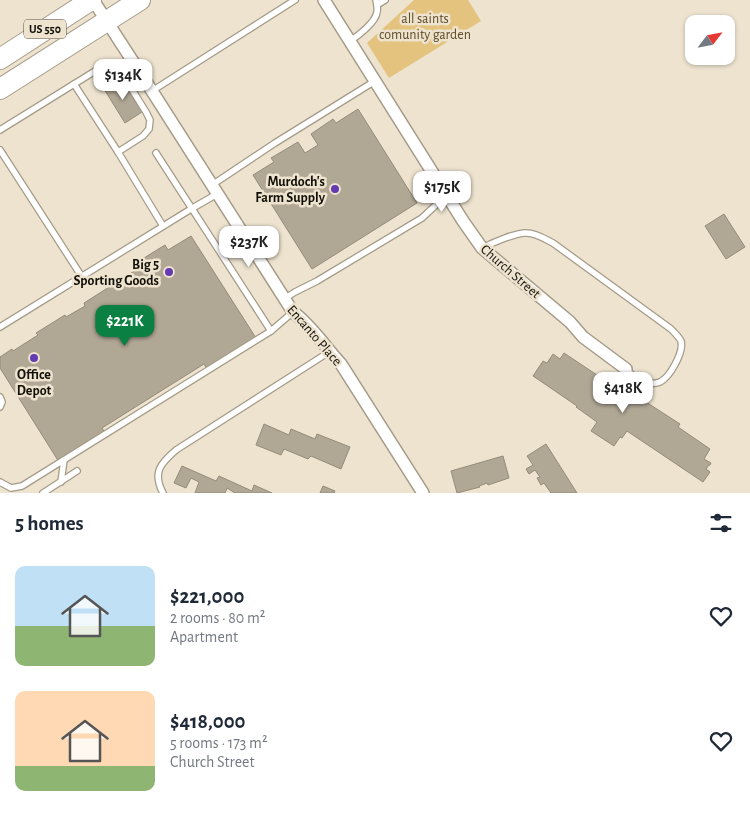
<!DOCTYPE html>
<html lang="en">
<head>
<meta charset="utf-8">
<style>
	:root { --surface:#fff; --page:#f6f6f7; --text:#1f2937; --muted:#747a83; --accent:#0b8043 }
	body { margin:0; font-family:"Alegreya Sans",sans-serif; background:var(--page); color:var(--text); height:100vh; display:flex; flex-direction:column; font-size:19px; white-space:nowrap }
	* { box-sizing:border-box; margin:0 }
	p { font-size:16px; color:var(--muted) }
	.icon { flex:none; width:28px; height:28px; fill:none; stroke:currentColor; stroke-width:2; stroke-linecap:round; stroke-linejoin:round }
	.map { position:relative; height:493px; overflow:hidden }
	.panel { display:flex; flex-direction:column; background:var(--surface); flex:1 }
	.panel>* { flex:none }
	.needle { width:32px; rotate:58deg }
	.controls { position:absolute; left:685px; top:15px; display:grid; gap:10px }
	.controls a { display:grid; place-items:center; width:50px; height:50px; border-radius:10px; background:var(--surface); box-shadow:0 1px 4px #0004; font-size:25px }
	.price { position:absolute; translate:-50% -42px; padding:0 11px; border-radius:10px; background:#fff; color:#222; font-size:16px; line-height:32px; filter:drop-shadow(0 1px 2px #0008) }
	.price::after { content:''; position:absolute; left:50%; top:30px; width:15px; height:11px; margin-left:-8px; background:inherit; clip-path:polygon(0 0,100% 0,50% 100%) }
	.price.selected { background:var(--accent); color:#fff }
	ul { padding:0; list-style:none }
	li { display:flex; align-items:center; gap:15px; height:125px; padding:0 15px }
	li span { display:grid; place-items:center; flex:none; width:140px; height:100px; border-radius:10px; color:#555 }
	li>.icon { margin-inline-start:auto }
	span .icon { width:60px; height:60px; fill:#fffc; stroke-width:1 }
	li b { font-size:21px }
	h2 { display:flex; justify-content:space-between; align-items:center; height:60px; padding:0 15px; font-size:21px }
	.map>svg:first-child { display:block }
	.green { fill:#e4c37f }
	.building { fill:#b1a795; stroke:#958b79 }
	.lines { fill:none; stroke-linecap:round; stroke-linejoin:round }
	.lane-casing { stroke:#a59b89; stroke-width:8 }
	.street-casing { stroke:#a59b89; stroke-width:14 }
	.highway-casing { stroke:#a59b89; stroke-width:22 }
	.lane { stroke:#fff; stroke-width:5.5 }
	.street { stroke:#fff; stroke-width:11 }
	.highway { stroke:#fff; stroke-width:20 }
	.poi-dot { fill:#633ab2; stroke:#ede3cf; stroke-width:2 }
	.labels { text-anchor:middle; stroke-width:5; stroke-linejoin:round; paint-order:stroke }
	.shield { fill:#ede3cf; stroke:#544f44; stroke-width:1 }
	.shield-label { font-size:12px; font-weight:bold; fill:#131009 }
	.park-label { font-size:14px; fill:#5e4c26; stroke:#ede3cf }
	.poi-label { font-size:14px; font-weight:bold; fill:#131009; stroke:#ede3cf; text-anchor:end }
	.street-label { font-size:14px; fill:#131009; stroke:#ede3cf }
</style>
</head>
<body>
<div class="map">
<svg width="750" height="493" viewBox="0 0 750 493">
	<rect width="100%" height="100%" fill="#ede3cf"/>
	<polygon class="green" points="414,0 468,0 481,21 389,78 367,43"/>
	<g class="building">
		<polygon points="120,78 142,112 125,123 104,89"/>
		<polygon points="358,109 417,203 312,269 253,175 274,162 271,158 298,142 305,153 318,145 311,134 333,119 336,123"/>
		<polygon points="724,214 745,247 726,259 705,226"/>
		<polygon points="191,236 256,338 207,369 204,364 102,428 105,433 59,462 0,368 0,357 12,349 13,351 38,335 36,333 65,315 66,317 85,306 84,303 147,263 144,258 165,245 168,250"/>
		<polygon points="564,353 600,377 598,379 630,400 636,390 648,398 646,402 680,424 678,427 710,449 704,459 711,463 710,465 709,465 706,469 710,472 703,482 627,431 622,438 620,437 614,446 591,431 597,422 576,407 577,406 533,376 543,361 547,363 553,354 560,359"/>
		<polygon points="264,424 289,435 291,429 315,439 317,434 350,447 341,469 311,456 308,459 284,449 281,455 256,445"/>
		<polygon points="546,444 577,493 551,493 544,483 541,485 537,478 540,477 535,470 529,474 526,469 533,465 527,456"/>
		<polygon points="503,456 509,478 488,485 487,483 479,486 480,487 457,493 451,471"/>
		<polygon points="182,466 216,481 219,476 252,491 254,485 272,493 235,493 227,488 225,493 195,493 199,482 191,478 186,488 174,483"/>
		<polygon points="323,486 335,491 334,493 320,493"/>
	</g>
	<g class="lines">
		<g class="lane-casing">
			<g id="lane">
				<polyline points="377,5 385,0"/>
				<path d="M350 41C358 36 376 22 377 12 378 8 377 4 376 0"/>
				<polyline points="74,84 118,152 163,226"/>
				<polyline points="152,91 295,0"/>
				<path d="M0 130 100 68C111 65 115 67 123 75L146 112 150 120 149 129 143 136 118 152"/>
				<polyline points="0,150 82,277"/>
				<polyline points="156,153 271,331"/>
				<polyline points="212,185 275,143 375,81"/>
				<path d="M482 248C492 243 517 232 527 233 536 233 545 239 553 243L671 329C674 332 679 337 681 341 684 352 670 377 660 382 655 384 646 384 641 381 636 379 630 373 626 369"/>
				<polyline points="284,299 295,292 317,281 422,218 438,203 448,197"/>
				<polyline points="0,327 191,209 217,194"/>
				<polyline points="0,397 2,402 0,407"/>
				<polyline points="0,482 11,488 22,486 271,331 293,312"/>
				<polyline points="61,482 64,460"/>
				<polyline points="43,493 77,471"/>
				<path d="M163 493C152 472 161 463 176 450L329 352"/>
			</g>
		</g>
		<g class="street-casing">
			<g id="street">
				<path d="M93 0 152 91 293 312C312 326 325 347 341 364L423 493"/>
				<polyline points="324,0 463,221 482,248 570,322 583,337 626,369"/>
			</g>
		</g>
		<g class="highway-casing">
			<g id="highway">
				<polyline points="0,59 91,0"/>
				<polyline points="0,89 140,0"/>
			</g>
		</g>
		<use href="#lane" class="lane"/>
		<use href="#street" class="street"/>
		<use href="#highway" class="highway"/>
	</g>
	<g class="poi-dot">
		<circle cx="335" cy="189" r="5"/>
		<circle cx="169" cy="272" r="5"/>
		<circle cx="34" cy="358" r="5"/>
	</g>
	<g class="labels">
		<rect class="shield" x="24" y="19.5" width="42" height="19" rx="4"/>
		<g class="shield-label">
			<text x="45" y="33">US 550</text>
		</g>
		<g class="park-label">
			<text x="425" y="23">all saints<tspan x="425" dy="16">comunity garden</tspan></text>
		</g>
		<g class="poi-label">
			<text x="325" y="186">Murdoch's<tspan x="325" dy="16">Farm Supply</tspan></text>
			<text x="159" y="269">Big 5<tspan x="159" dy="16">Sporting Goods</tspan></text>
			<text x="34" y="379" text-anchor="middle">Office<tspan x="34" dy="16">Depot</tspan></text>
		</g>
		<g class="street-label">
			<text transform="translate(511 271) rotate(41)" y="5">Church Street</text>
			<text transform="translate(315 335) rotate(49)" y="5">Encanto Place</text>
		</g>
	</g>
</svg>
<div class="controls">
<a><svg class="needle" viewBox="-14 -14 28 28"><path d="M0-13l5 13h-10z" fill="#e53935"/><path d="M0 13l5-13h-10z" fill="#747a83"/></svg></a>
</div>
<b class="price" style="left:123px;top:101px">$134K</b>
<b class="price" style="left:442px;top:213px">$175K</b>
<b class="price" style="left:249px;top:268px">$237K</b>
<b class="price selected" style="left:125px;top:347px">$221K</b>
<b class="price" style="left:623px;top:414px">$418K</b>
</div>
<section class="panel">
<h2>5 homes<svg class="icon" aria-label="filters" viewBox="0 0 24 24"><path d="M4 7h16M4 17h16"/><circle cx="9" cy="7" r="2"/><circle cx="15" cy="17" r="2"/></svg></h2>
<ul>
<li><span style="background:linear-gradient(#bfe0f5 60%,#8fb573 0)"><svg class="icon" aria-label="home" viewBox="0 0 24 24"><path d="M3 11l9-7 9 7M6 9v11h12V9"/></svg></span><div><b>$221,000</b><p>2 rooms · 80 m²</p><p>Apartment</p></div><svg class="icon" aria-label="heart" viewBox="0 0 24 24"><path d="M12 20l-8-8c-3-5 5-10 8-4 3-6 11-1 8 4z"/></svg></li>
<li><span style="background:linear-gradient(#ffd9b3 75%,#8fb573 0)"><svg class="icon" aria-label="home" viewBox="0 0 24 24"><path d="M3 11l9-7 9 7M6 9v11h12V9"/></svg></span><div><b>$418,000</b><p>5 rooms · 173 m²</p><p>Church Street</p></div><svg class="icon" aria-label="heart" viewBox="0 0 24 24"><path d="M12 20l-8-8c-3-5 5-10 8-4 3-6 11-1 8 4z"/></svg></li>
</ul>
</section>
</body>
</html>
